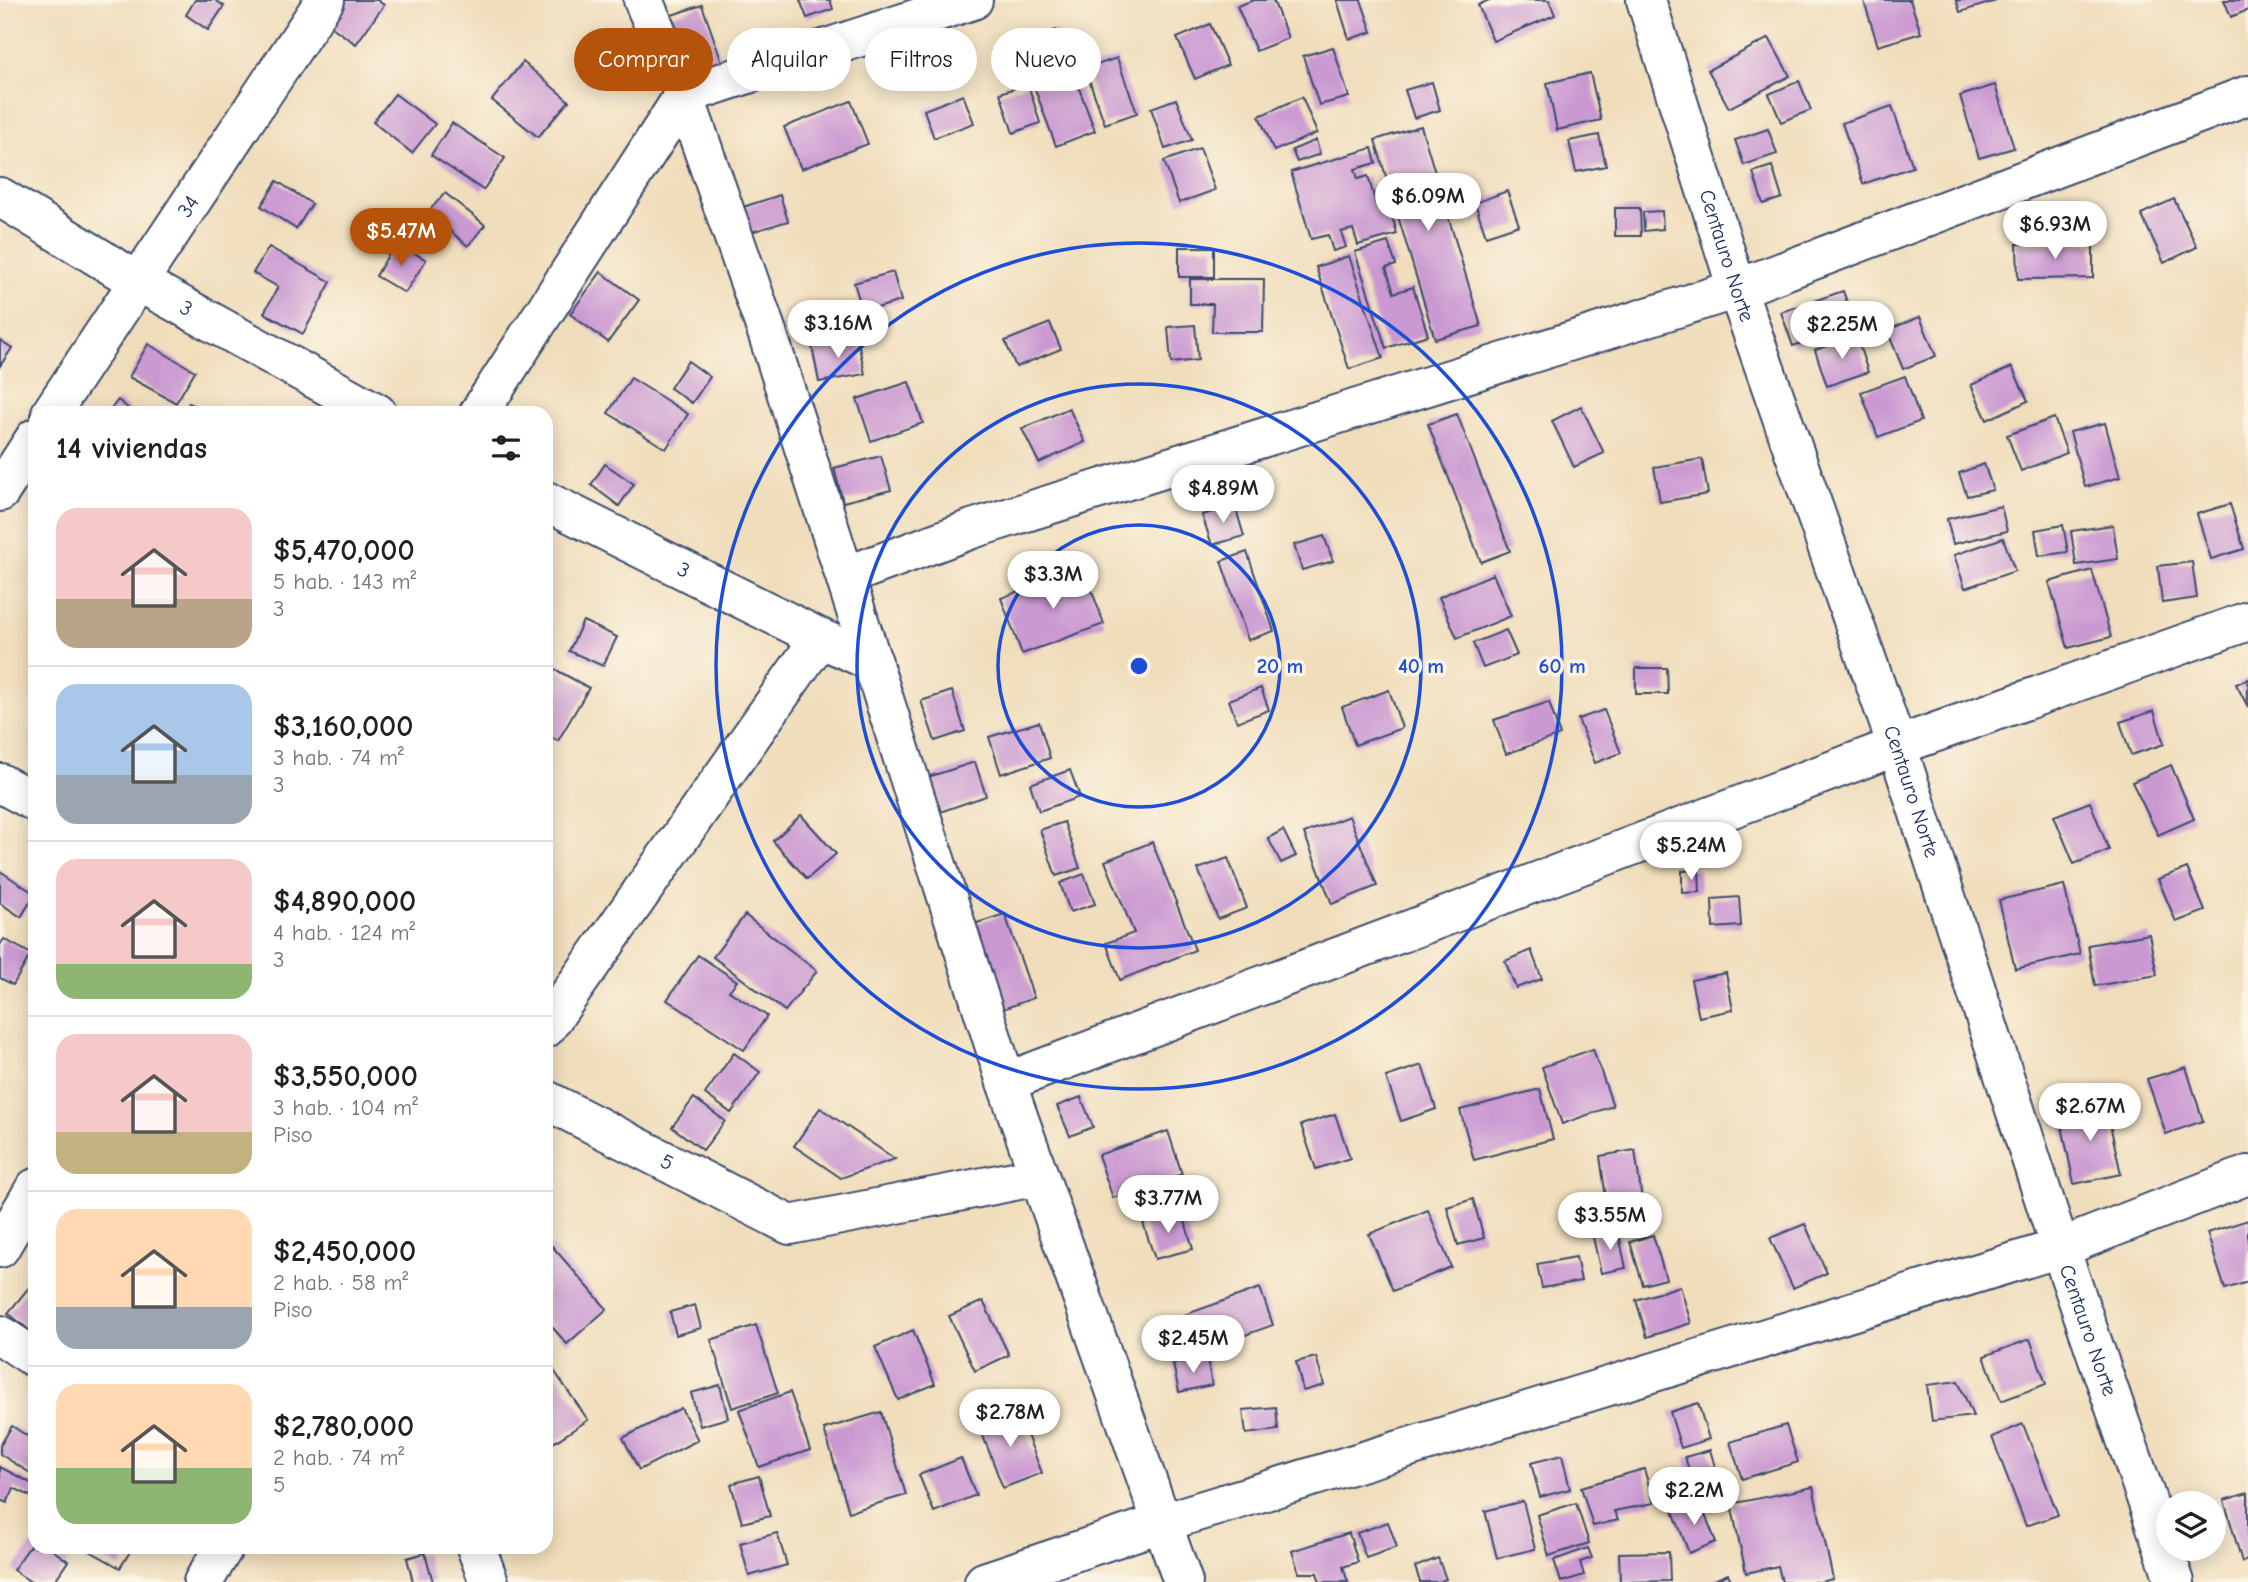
<!DOCTYPE html>
<html lang="es">
<head>
<meta charset="utf-8">
<style>
	:root { --surface:#fff; --page:#f2f2f2; --text:#202124; --muted:#757577; --line:#e0e0e0; --accent:#b45309 }
	body { margin:0; font-family:"Comic Neue",sans-serif; background:var(--page); color:var(--text); height:100vh; display:flex; flex-direction:column; font-size:26px; white-space:nowrap }
	* { box-sizing:border-box; margin:0 }
	p { font-size:23px; color:var(--muted) }
	.icon { flex:none; width:38px; height:38px; fill:none; stroke:currentColor; stroke-width:2; stroke-linecap:round; stroke-linejoin:round }
	.map { position:relative; flex:1; overflow:hidden }
	.details { position:absolute; left:28px; top:406px; width:525px; height:1148px; display:flex; flex-direction:column; background:var(--surface); border-radius:21px; box-shadow:0 4px 18px #0003 }
	.details>* { flex:none }
	.guide { position:absolute; left:574px; top:28px; width:665px; height:63px; display:flex; gap:14px }
	.tools { position:absolute; left:2156px; top:1491px; display:grid; gap:14px }
	.tools a { display:grid; place-items:center; width:70px; height:70px; border-radius:50%; background:var(--surface); box-shadow:0 4px 18px #0003; font-size:35px }
	.price { position:absolute; translate:-50% -60px; padding:0 16px; border-radius:24px; background:#fff; color:#222; font-size:23px; line-height:46px; filter:drop-shadow(0 2px 4px #0008) }
	.price::after { content:''; position:absolute; left:50%; top:42px; width:21px; height:16px; margin-left:-10px; background:inherit; clip-path:polygon(0 0,100% 0,50% 100%) }
	.price.current { background:var(--accent); color:#fff }
	ul { padding:0; list-style:none }
	li { display:flex; align-items:center; gap:21px; height:175px; padding:0 28px }
	li+li { border-top:2px solid var(--line) }
	li span { display:grid; place-items:center; flex:none; width:196px; height:140px; border-radius:21px; color:#555 }
	li>.icon { margin-inline-start:auto }
	span .icon { width:84px; height:84px; fill:#fffc; stroke-width:1 }
	li b { font-size:30px }
	h2 { display:flex; justify-content:space-between; align-items:center; height:84px; padding:0 28px; font-size:30px }
	.chip { padding:0 24px; border-radius:32px; background:var(--surface); box-shadow:0 4px 18px #0003; font-size:24px; line-height:63px }
	.chip.current { background:var(--accent); color:#fff }
	.map>svg:first-child { display:block }
	.building { fill:#ca99d2 }
	.lines { fill:none; stroke-linecap:round; stroke-linejoin:round }
	.minor-casing { stroke:#3b496c; stroke-width:42 }
	.minor { stroke:#fff; stroke-width:38 }
	.ring { fill:none; stroke:#1d4ed8; stroke-width:3.5 }
	.labels { text-anchor:middle; stroke-width:7; stroke-linejoin:round; paint-order:stroke }
	.street-label { font-size:21px; fill:#1b2f5e; stroke:#fcf5e5 }
	.centre { fill:#1d4ed8; stroke:#fcf5e5; stroke-width:3.5 }
	.ring-label { font-size:21px; text-anchor:middle; font-weight:bold; fill:#1d4ed8; stroke:#fcf5e5; stroke-width:7; stroke-linejoin:round; paint-order:stroke }
</style>
</head>
<body>
<div class="map">
<svg width="2248" height="1582" viewBox="0 0 2248 1582">
	<rect width="100%" height="100%" fill="#fcf5e5"/>
	<filter id="ink" filterUnits="userSpaceOnUse"><feTurbulence type="fractalNoise" baseFrequency=".0143" numOctaves="2"/><feDisplacementMap in="SourceGraphic" scale="14" xChannelSelector="R" yChannelSelector="G"/><feConvolveMatrix kernelMatrix="1 2 1 2 8 2 1 2 1" color-interpolation-filters="sRGB"/></filter>
	<filter id="wash" filterUnits="userSpaceOnUse"><feTurbulence type="fractalNoise" baseFrequency=".00686" numOctaves="4" result="noise"/><feDisplacementMap in="SourceGraphic" scale="28" xChannelSelector="R" yChannelSelector="G"/><feGaussianBlur stdDeviation="1.57" result="paint"/><feColorMatrix in="noise" values="0 0 0 0 0 0 0 0 0 0 0 0 0 0 0 0 0 1.4 0 .05"/><feComposite in="paint" operator="in"/></filter>
	<g filter="url(#wash)">
		<rect width="100%" height="100%" fill="#f0ddbb"/>
		<g id="blocks">
			<g class="building">
				<polygon points="195,0 215,0 224,6 208,30 186,15"/>
				<polygon points="342,0 377,0 384,5 356,44 326,23"/>
				<polygon points="800,0 830,0 833,9 807,18"/>
				<polygon points="1254,0 1273,0 1288,38 1256,51 1237,6"/>
				<polygon points="1337,0 1361,0 1372,32 1349,39"/>
				<polygon points="1489,0 1549,0 1555,15 1493,41 1478,5"/>
				<polygon points="1868,0 1910,0 1921,33 1878,46 1864,1"/>
				<polygon points="1956,0 1996,0 1996,1 1960,12"/>
				<polygon points="2224,0 2248,0 2248,10 2231,17"/>
				<polygon points="702,5 722,62 686,74 666,17"/>
				<polygon points="1210,24 1228,65 1195,79 1177,38"/>
				<polygon points="1056,30 1066,55 1036,65 1026,41"/>
				<polygon points="1769,38 1790,76 1729,108 1708,70"/>
				<polygon points="1333,47 1349,97 1319,105 1303,56"/>
				<polygon points="1117,58 1137,113 1105,124 1085,69"/>
				<polygon points="1068,59 1095,131 1056,146 1029,73"/>
				<polygon points="523,62 569,101 538,137 492,100"/>
				<polygon points="1590,73 1601,120 1557,130 1547,83"/>
				<polygon points="1799,81 1811,110 1781,122 1769,94"/>
				<polygon points="1432,82 1440,110 1414,118 1405,90"/>
				<polygon points="1028,84 1040,123 1013,133 1000,93"/>
				<polygon points="1995,85 2014,148 1979,158 1960,96"/>
				<polygon points="395,94 435,124 412,153 373,122"/>
				<polygon points="963,95 974,123 934,138 924,110"/>
				<polygon points="1302,97 1317,133 1274,151 1259,116"/>
				<polygon points="1176,99 1192,140 1165,149 1151,108"/>
				<polygon points="851,101 868,144 801,169 784,127"/>
				<polygon points="1892,106 1913,167 1863,184 1842,123"/>
				<polygon points="452,123 505,158 483,190 431,155"/>
				<polygon points="1421,126 1481,326 1435,339 1375,140"/>
				<polygon points="1768,129 1777,154 1744,165 1735,140"/>
				<polygon points="1599,135 1606,166 1576,172 1569,141"/>
				<polygon points="1316,140 1320,154 1297,162 1292,150"/>
				<polygon points="1200,148 1215,190 1179,203 1164,161"/>
				<polygon points="1372,148 1376,163 1355,169 1358,179 1368,176 1376,204 1388,201 1397,234 1358,245 1353,229 1341,232 1346,247 1333,251 1328,235 1311,239 1291,172"/>
				<polygon points="1772,166 1782,198 1763,204 1753,172"/>
				<polygon points="277,181 312,204 296,229 261,206"/>
				<polygon points="1507,191 1519,225 1486,236 1475,203"/>
				<polygon points="445,193 485,225 468,246 428,212"/>
				<polygon points="780,195 788,221 748,233 740,208"/>
				<polygon points="2174,199 2197,247 2164,263 2141,214"/>
				<polygon points="1615,208 1640,208 1641,236 1615,236"/>
				<polygon points="1662,211 1663,229 1644,231 1643,212"/>
				<polygon points="396,242 426,260 405,293 376,276"/>
				<polygon points="1388,242 1396,265 1386,268 1394,293 1413,287 1428,335 1386,348 1355,252"/>
				<polygon points="2017,244 2093,244 2093,278 2018,279"/>
				<polygon points="269,247 331,282 303,334 264,313 278,287 253,273"/>
				<rect x="1179" y="247" width="35" height="30"/>
				<polygon points="1349,256 1383,358 1349,369 1316,267"/>
				<polygon points="601,272 639,300 608,342 570,314"/>
				<polygon points="893,272 901,301 863,312 854,283"/>
				<polygon points="1190,279 1264,279 1263,332 1212,332 1213,304 1190,304"/>
				<polygon points="1843,291 1855,325 1793,346 1781,312"/>
				<polygon points="1920,317 1936,356 1903,369 1887,330"/>
				<polygon points="1050,323 1061,349 1016,367 1005,341"/>
				<polygon points="1195,325 1198,360 1171,363 1168,327"/>
				<polygon points="1856,336 1868,372 1827,386 1815,350"/>
				<polygon points="857,337 865,374 819,382 812,346"/>
				<polygon points="0,340 12,348 0,366"/>
				<polygon points="148,344 195,371 176,403 129,377"/>
				<polygon points="688,361 710,377 692,403 670,388"/>
				<polygon points="2012,367 2028,401 1987,420 1971,385"/>
				<polygon points="1905,376 1921,421 1878,437 1861,392"/>
				<polygon points="631,378 688,414 666,449 608,413"/>
				<polygon points="909,382 923,423 871,441 857,399"/>
				<polygon points="118,400 134,413 108,413"/>
				<polygon points="189,403 208,413 183,413"/>
				<polygon points="1581,406 1604,453 1574,467 1552,421"/>
				<polygon points="1069,408 1085,442 1039,463 1022,429"/>
				<polygon points="1457,414 1510,551 1481,562 1428,424"/>
				<polygon points="2054,418 2067,453 2021,471 2007,435"/>
				<polygon points="2105,423 2120,477 2085,487 2070,432"/>
				<polygon points="881,456 891,490 843,502 834,468"/>
				<polygon points="1702,459 1708,494 1660,502 1654,467"/>
				<polygon points="605,464 634,484 619,506 591,485"/>
				<polygon points="1984,464 1993,490 1967,496 1959,473"/>
				<polygon points="2230,504 2244,549 2211,559 2197,514"/>
				<polygon points="1235,506 1244,536 1212,545 1202,515"/>
				<polygon points="2001,506 2007,531 1953,544 1947,519"/>
				<polygon points="2063,525 2068,552 2039,556 2035,530"/>
				<polygon points="2113,525 2118,559 2076,565 2071,531"/>
				<polygon points="1324,536 1333,561 1302,570 1294,545"/>
				<polygon points="2003,538 2015,571 1965,588 1954,555"/>
				<polygon points="1247,552 1274,631 1248,640 1221,561"/>
				<polygon points="2192,562 2197,598 2162,603 2158,566"/>
				<polygon points="1083,567 1104,624 1022,654 1001,598"/>
				<polygon points="2092,570 2111,637 2068,648 2049,582"/>
				<polygon points="1493,574 1511,616 1457,638 1439,597"/>
				<polygon points="583,621 617,637 603,666 569,651"/>
				<polygon points="1506,630 1517,655 1483,668 1473,643"/>
				<polygon points="549,666 589,688 558,741 546,735 546,670"/>
				<polygon points="1636,668 1667,668 1668,694 1636,694"/>
				<polygon points="2248,679 2248,707 2236,684"/>
				<polygon points="1261,688 1269,710 1237,722 1229,700"/>
				<polygon points="1389,690 1402,728 1355,745 1342,707"/>
				<polygon points="952,691 965,731 935,741 921,701"/>
				<polygon points="1549,702 1560,735 1506,754 1494,720"/>
				<polygon points="1604,710 1621,753 1595,763 1578,719"/>
				<polygon points="2154,711 2164,744 2131,755 2120,722"/>
				<polygon points="1039,722 1050,758 1001,774 989,737"/>
				<polygon points="975,762 986,796 940,812 928,777"/>
				<polygon points="2171,765 2194,819 2158,835 2132,782"/>
				<polygon points="1070,770 1080,797 1039,811 1030,784"/>
				<polygon points="2090,802 2109,850 2074,864 2054,816"/>
				<polygon points="801,815 836,854 807,879 773,841"/>
				<polygon points="1349,816 1377,886 1332,904 1304,833"/>
				<polygon points="1064,822 1080,868 1056,876 1040,830"/>
				<polygon points="1283,830 1296,856 1281,863 1268,838"/>
				<polygon points="1152,842 1195,950 1120,980 1106,943 1134,933 1105,861"/>
				<polygon points="1228,858 1247,908 1218,919 1198,869"/>
				<polygon points="2187,868 2205,911 2176,922 2158,879"/>
				<polygon points="1699,870 1700,892 1682,893 1682,871"/>
				<polygon points="0,871 35,894 21,917 0,903"/>
				<polygon points="1084,874 1095,904 1070,912 1060,883"/>
				<polygon points="2064,885 2080,954 2015,969 1999,900"/>
				<polygon points="1739,897 1741,926 1713,928 1712,899"/>
				<polygon points="1005,914 1034,998 1000,1010 971,925"/>
				<polygon points="745,915 817,971 785,1011 713,957"/>
				<polygon points="2149,934 2157,975 2095,986 2088,945"/>
				<polygon points="4,939 31,954 13,985 0,978 0,945"/>
				<polygon points="1531,950 1542,979 1516,988 1505,961"/>
				<polygon points="698,955 737,981 729,991 767,1016 744,1050 667,1000"/>
				<polygon points="1726,973 1733,1010 1699,1017 1691,980"/>
				<polygon points="1593,1049 1613,1106 1562,1124 1542,1067"/>
				<polygon points="734,1053 760,1072 731,1113 705,1094"/>
				<polygon points="1422,1065 1436,1109 1401,1121 1386,1077"/>
				<polygon points="2186,1067 2203,1121 2166,1134 2147,1079"/>
				<polygon points="1540,1089 1553,1139 1474,1160 1460,1110"/>
				<polygon points="1081,1097 1093,1127 1070,1136 1057,1106"/>
				<polygon points="694,1098 725,1121 703,1150 672,1127"/>
				<polygon points="2105,1102 2121,1174 2074,1184 2059,1111"/>
				<polygon points="820,1108 895,1159 841,1178 794,1146"/>
				<polygon points="1335,1114 1350,1158 1316,1169 1301,1125"/>
				<polygon points="1168,1131 1182,1174 1113,1198 1098,1155"/>
				<polygon points="1635,1150 1643,1207 1608,1212 1600,1156"/>
				<polygon points="1473,1199 1484,1238 1458,1245 1447,1207"/>
				<polygon points="1428,1210 1451,1267 1393,1291 1369,1234"/>
				<polygon points="1182,1211 1193,1249 1155,1259 1143,1223"/>
				<polygon points="2248,1220 2248,1282 2225,1289 2207,1233"/>
				<polygon points="1805,1224 1827,1273 1793,1288 1770,1238"/>
				<polygon points="1618,1231 1626,1268 1601,1273 1593,1237"/>
				<polygon points="1653,1235 1666,1279 1643,1285 1630,1242"/>
				<polygon points="552,1246 607,1309 567,1344 546,1320 546,1251"/>
				<polygon points="1576,1257 1581,1281 1542,1288 1537,1264"/>
				<polygon points="35,1280 35,1332 34,1334 8,1313"/>
				<polygon points="1680,1286 1691,1323 1647,1337 1636,1300"/>
				<polygon points="1260,1288 1273,1325 1198,1352 1184,1315"/>
				<polygon points="983,1301 1009,1355 975,1371 949,1316"/>
				<polygon points="695,1305 701,1328 676,1335 670,1312"/>
				<polygon points="756,1325 778,1393 732,1408 711,1340"/>
				<polygon points="913,1330 935,1384 898,1400 875,1347"/>
				<polygon points="2030,1339 2046,1384 2001,1401 1984,1356"/>
				<polygon points="1316,1357 1324,1385 1303,1391 1296,1362"/>
				<polygon points="1207,1358 1212,1385 1179,1392 1173,1364"/>
				<polygon points="546,1359 588,1420 553,1443 546,1432"/>
				<polygon points="1958,1381 1973,1416 1932,1421 1927,1385"/>
				<polygon points="720,1385 728,1418 700,1426 691,1393"/>
				<polygon points="790,1392 810,1450 759,1467 739,1410"/>
				<polygon points="1698,1403 1709,1439 1681,1448 1670,1412"/>
				<polygon points="1276,1407 1278,1430 1246,1434 1243,1410"/>
				<polygon points="681,1408 698,1440 639,1470 623,1438"/>
				<polygon points="1017,1410 1042,1473 1003,1488 979,1425"/>
				<polygon points="881,1412 906,1495 849,1512 824,1429"/>
				<polygon points="2023,1424 2058,1515 2026,1526 1992,1437"/>
				<polygon points="1786,1425 1798,1462 1742,1479 1730,1442"/>
				<polygon points="12,1426 35,1441 35,1476 0,1454 0,1446"/>
				<polygon points="1710,1450 1718,1476 1693,1483 1685,1457"/>
				<polygon points="1562,1455 1570,1489 1540,1497 1531,1463"/>
				<polygon points="961,1458 976,1495 934,1512 919,1475"/>
				<polygon points="0,1467 35,1485 32,1497 14,1488 7,1503 0,1500"/>
				<polygon points="1644,1469 1654,1503 1614,1511 1618,1520 1593,1526 1581,1487"/>
				<polygon points="759,1476 770,1516 742,1523 731,1484"/>
				<polygon points="1813,1487 1833,1579 1820,1582 1782,1582 1778,1566 1746,1573 1731,1504"/>
				<polygon points="2248,1493 2248,1560 2242,1562 2224,1500"/>
				<polygon points="1699,1500 1716,1542 1689,1553 1673,1511"/>
				<polygon points="1523,1501 1535,1549 1497,1558 1485,1511"/>
				<polygon points="1576,1503 1589,1543 1549,1556 1537,1515"/>
				<polygon points="1388,1522 1397,1547 1366,1558 1357,1533"/>
				<polygon points="777,1533 787,1565 749,1576 740,1543"/>
				<polygon points="1349,1533 1358,1562 1343,1567 1348,1582 1320,1582 1317,1573 1299,1573 1292,1551"/>
				<polygon points="35,1539 35,1547 48,1547 68,1561 54,1582 31,1582 13,1570"/>
				<polygon points="83,1547 133,1547 120,1568"/>
				<polygon points="1588,1548 1592,1558 1580,1562 1584,1575 1561,1582 1554,1560"/>
				<polygon points="1669,1552 1670,1581 1620,1582 1619,1553"/>
				<polygon points="425,1553 433,1582 413,1582 407,1558"/>
				<polygon points="1438,1558 1446,1579 1439,1582 1420,1582 1415,1567"/>
				<polygon points="1728,1574 1732,1582 1710,1582"/>
			</g>
		</g>
	</g>
	<g filter="url(#ink)">
		<use href="#blocks" fill-opacity="0" stroke="#3b496c" stroke-width="2"/>
		<g class="lines">
			<g class="minor-casing">
				<g id="minor">
					<polyline points="643,0 684,95 768,335 1006,1082 1183,1582"/>
					<path id="s1" d="M1646 0 1737 289 1897 746 2060 1248 2175 1582"/>
					<path id="s2" d="M0 197 137 281 377 413"/>
					<path id="s3" d="M51 413 325 0"/>
					<polyline points="479,413 684,95 973,0"/>
					<polyline points="0,492 35,438"/>
					<path id="s4" d="M546 501 820 638"/>
					<polyline points="846,576 972,529 1737,289 2248,95"/>
					<polyline points="0,783 35,802"/>
					<polyline points="546,1028 820,638 873,662"/>
					<polyline points="1006,1082 1897,746 2248,621"/>
					<path id="s5" d="M546 1100 790 1225 1039 1176"/>
					<polyline points="0,1248 35,1188"/>
					<polyline points="0,1335 35,1358"/>
					<polyline points="476,1547 489,1582"/>
					<polyline points="203,1582 224,1547"/>
					<polyline points="984,1582 1164,1522 2060,1248 2248,1175"/>
				</g>
			</g>
			<use href="#minor" class="minor"/>
		</g>
	</g>
	<g class="ring">
		<circle cx="1139" cy="666" r="141"/>
		<circle cx="1139" cy="666" r="282"/>
		<circle cx="1139" cy="666" r="423"/>
	</g>
	<g class="labels">
		<g class="street-label">
			<text dy="7" stroke="none"><textPath href="#s3" startOffset="248">34</textPath></text>
			<text dy="7" stroke="none"><textPath href="#s1" startOffset="268">Centauro Norte</textPath></text>
			<text dy="7" stroke="none"><textPath href="#s2" startOffset="217">3</textPath></text>
			<text dy="7" stroke="none"><textPath href="#s4" startOffset="154">3</textPath></text>
			<text dy="7" stroke="none"><textPath href="#s1" startOffset="835">Centauro Norte</textPath></text>
			<text dy="7" stroke="none"><textPath href="#s5" startOffset="136">5</textPath></text>
			<text dy="7" stroke="none"><textPath href="#s1" startOffset="1402">Centauro Norte</textPath></text>
		</g>
	</g>
	<circle cx="1139" cy="666" r="10" class="centre"/>
	<g class="ring-label">
		<text x="1280" y="673">20 m</text>
		<text x="1421" y="673">40 m</text>
		<text x="1562" y="673">60 m</text>
	</g>
</svg>
<div class="tools">
<a><svg class="icon" aria-label="layers" viewBox="0 0 24 24"><path d="M12 4l9 5-9 5-9-5zM3 14l9 5 9-5"/></svg></a>
</div>
<b class="price" style="left:1428px;top:233px">$6.09M</b>
<b class="price" style="left:2055px;top:261px">$6.93M</b>
<b class="price current" style="left:401px;top:268px">$5.47M</b>
<b class="price" style="left:838px;top:360px">$3.16M</b>
<b class="price" style="left:1842px;top:361px">$2.25M</b>
<b class="price" style="left:1223px;top:525px">$4.89M</b>
<b class="price" style="left:1053px;top:611px">$3.3M</b>
<b class="price" style="left:1691px;top:882px">$5.24M</b>
<b class="price" style="left:2090px;top:1143px">$2.67M</b>
<b class="price" style="left:1168px;top:1235px">$3.77M</b>
<b class="price" style="left:1610px;top:1252px">$3.55M</b>
<b class="price" style="left:1193px;top:1375px">$2.45M</b>
<b class="price" style="left:1010px;top:1449px">$2.78M</b>
<b class="price" style="left:1694px;top:1527px">$2.2M</b>
<div class="guide">
<a class="chip current">Comprar</a>
<a class="chip">Alquilar</a>
<a class="chip">Filtros</a>
<a class="chip">Nuevo</a>
</div>
<section class="details">
<h2>14 viviendas<svg class="icon" aria-label="filters" viewBox="0 0 24 24"><path d="M4 7h16M4 17h16"/><circle cx="9" cy="7" r="2"/><circle cx="15" cy="17" r="2"/></svg></h2>
<ul>
<li><span style="background:linear-gradient(#f6c9c9 65%,#b9a48a 0)"><svg class="icon" aria-label="home" viewBox="0 0 24 24"><path d="M3 11l9-7 9 7M6 9v11h12V9"/></svg></span><div><b>$5,470,000</b><p>5 hab. · 143 m²</p><p>3</p></div></li>
<li><span style="background:linear-gradient(#a9c7e8 65%,#9aa5b1 0)"><svg class="icon" aria-label="home" viewBox="0 0 24 24"><path d="M3 11l9-7 9 7M6 9v11h12V9"/></svg></span><div><b>$3,160,000</b><p>3 hab. · 74 m²</p><p>3</p></div></li>
<li><span style="background:linear-gradient(#f6c9c9 75%,#8fb573 0)"><svg class="icon" aria-label="home" viewBox="0 0 24 24"><path d="M3 11l9-7 9 7M6 9v11h12V9"/></svg></span><div><b>$4,890,000</b><p>4 hab. · 124 m²</p><p>3</p></div></li>
<li><span style="background:linear-gradient(#f6c9c9 70%,#c2b280 0)"><svg class="icon" aria-label="home" viewBox="0 0 24 24"><path d="M3 11l9-7 9 7M6 9v11h12V9"/></svg></span><div><b>$3,550,000</b><p>3 hab. · 104 m²</p><p>Piso</p></div></li>
<li><span style="background:linear-gradient(#ffd9b3 70%,#9aa5b1 0)"><svg class="icon" aria-label="home" viewBox="0 0 24 24"><path d="M3 11l9-7 9 7M6 9v11h12V9"/></svg></span><div><b>$2,450,000</b><p>2 hab. · 58 m²</p><p>Piso</p></div></li>
<li><span style="background:linear-gradient(#ffd9b3 60%,#8fb573 0)"><svg class="icon" aria-label="home" viewBox="0 0 24 24"><path d="M3 11l9-7 9 7M6 9v11h12V9"/></svg></span><div><b>$2,780,000</b><p>2 hab. · 74 m²</p><p>5</p></div></li>
</ul>
</section>
</div>
</body>
</html>
